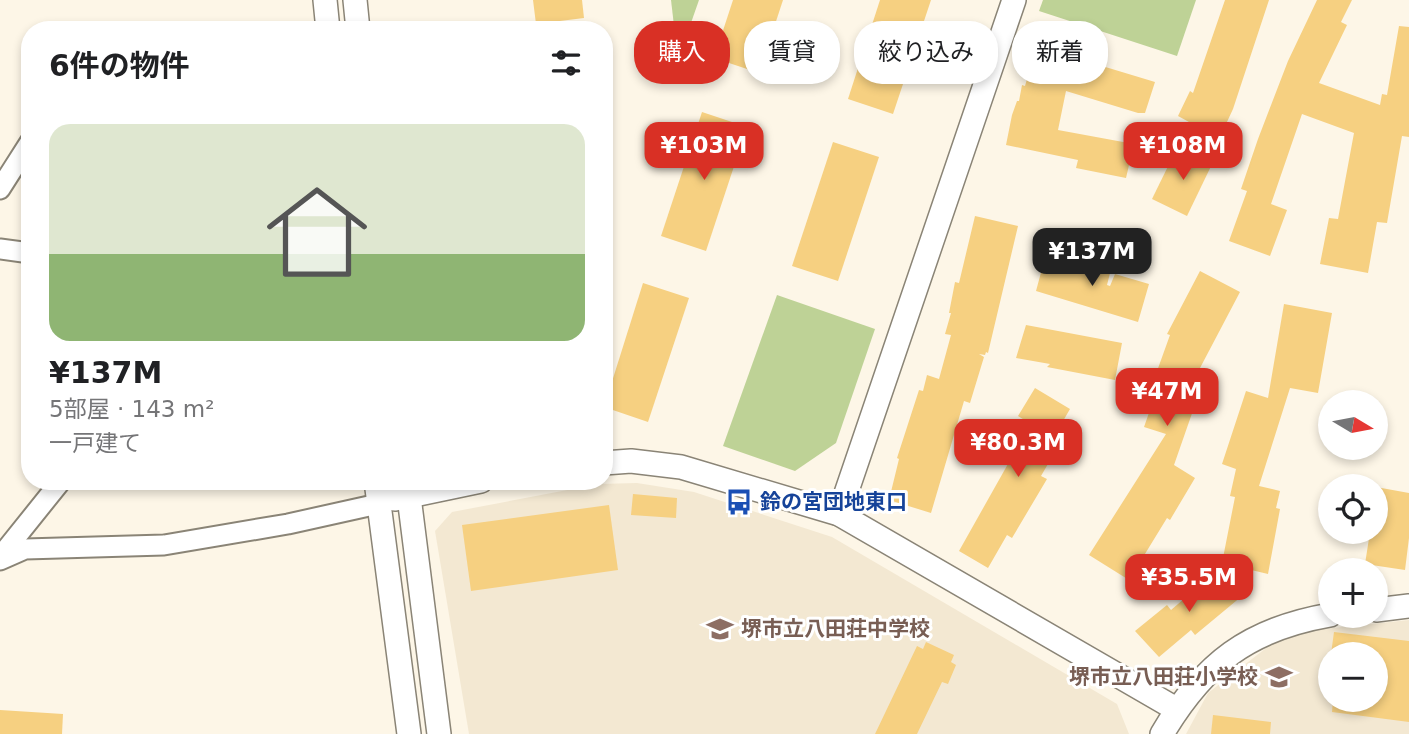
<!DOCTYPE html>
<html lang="ja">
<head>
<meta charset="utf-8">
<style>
	:root { --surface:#fff; --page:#f2f2f2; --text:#202124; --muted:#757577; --accent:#d93025 }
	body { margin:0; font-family:"DejaVu Sans","Noto Sans JP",sans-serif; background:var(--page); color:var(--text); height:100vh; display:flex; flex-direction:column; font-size:26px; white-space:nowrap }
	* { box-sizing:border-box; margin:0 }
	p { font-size:23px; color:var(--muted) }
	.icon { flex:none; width:38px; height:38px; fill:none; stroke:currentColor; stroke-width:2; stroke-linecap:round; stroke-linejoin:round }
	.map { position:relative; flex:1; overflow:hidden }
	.side { position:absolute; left:21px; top:21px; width:592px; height:469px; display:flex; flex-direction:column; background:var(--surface); border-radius:28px; box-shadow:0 4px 10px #0003 }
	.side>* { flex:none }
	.top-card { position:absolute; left:634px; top:21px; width:665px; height:63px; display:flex; gap:14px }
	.needle { width:46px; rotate:100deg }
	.buttons { position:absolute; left:1318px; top:390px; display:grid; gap:14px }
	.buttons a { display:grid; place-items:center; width:70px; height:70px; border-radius:50%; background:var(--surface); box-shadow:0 4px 10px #0003; font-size:35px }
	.price { position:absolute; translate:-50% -60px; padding:0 16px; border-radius:14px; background:var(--accent); color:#fff; font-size:23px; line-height:46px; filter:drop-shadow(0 2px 4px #0008) }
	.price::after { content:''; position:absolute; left:50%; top:42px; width:21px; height:16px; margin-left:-10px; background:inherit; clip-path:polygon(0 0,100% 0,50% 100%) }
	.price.selected { background:#222; color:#fff }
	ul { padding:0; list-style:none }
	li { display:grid; align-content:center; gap:14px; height:371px; padding:0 28px }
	li span { display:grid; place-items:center; height:217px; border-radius:21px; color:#555 }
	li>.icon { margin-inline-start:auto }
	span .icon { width:126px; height:126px; fill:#fffc; stroke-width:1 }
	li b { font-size:30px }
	h2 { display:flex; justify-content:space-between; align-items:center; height:84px; padding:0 28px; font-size:30px }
	.pill { padding:0 24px; border-radius:28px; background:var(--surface); box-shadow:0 4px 10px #0003; font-size:24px; line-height:63px }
	.pill.selected { background:var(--accent); color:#fff }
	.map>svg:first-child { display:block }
	.built { fill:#f3e8d2; fill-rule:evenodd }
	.green { fill:#bed296 }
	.building { fill:#f6d081 }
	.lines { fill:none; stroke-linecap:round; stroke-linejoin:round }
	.minor-casing { stroke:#8a8476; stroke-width:23 }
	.tertiary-casing { stroke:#8a8476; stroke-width:26 }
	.minor { stroke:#fff; stroke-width:19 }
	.tertiary { stroke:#fff; stroke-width:23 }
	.labels { text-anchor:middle; stroke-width:6; stroke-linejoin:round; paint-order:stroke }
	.transit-label { font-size:21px; font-weight:bold; fill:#164399; stroke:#fff; text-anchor:start }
	.education-label { font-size:21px; font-weight:bold; fill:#785e54; stroke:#fff; text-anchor:start }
</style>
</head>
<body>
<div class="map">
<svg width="1409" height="734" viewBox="0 0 1409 734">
	<rect width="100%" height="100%" fill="#fdf6e7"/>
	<g class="built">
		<polygon points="637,483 694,492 832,537 1117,704 1129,734 469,734 435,531 452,512 599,484"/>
		<path d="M1409 620V734H1186L1208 693 1274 642 1314 630ZM1330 654H1376V700H1330Z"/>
	</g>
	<g class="green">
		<polygon points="671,0 699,0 678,60"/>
		<polygon points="1043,0 1196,0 1177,56 1039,11"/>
		<polygon points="777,295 875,329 836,443 795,471 723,446"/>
	</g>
	<g class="building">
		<polygon points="533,0 582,0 584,18 536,24"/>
		<polygon points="733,0 783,0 759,73 714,58"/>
		<polygon points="880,0 931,0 893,114 848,99"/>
		<polygon points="1225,0 1269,0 1233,109 1220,137 1187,127 1189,122 1178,116 1190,91 1193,93"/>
		<polygon points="1317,0 1352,0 1341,22 1347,25 1319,83 1380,105 1382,94 1387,95 1399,26 1409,27 1409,137 1402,136 1387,223 1377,222 1368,273 1320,264 1329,218 1338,219 1354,133 1302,114 1271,204 1287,210 1270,256 1229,241 1247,191 1241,189 1258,139 1288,61"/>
		<polygon points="1039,37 1082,46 1079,59 1155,82 1145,113 1138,113 1066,91 1058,130 1134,144 1126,178 1076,168 1078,160 1006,145 1012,115 1017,101 1019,101 1022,85 1025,86"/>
		<polygon points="702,112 747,127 706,251 661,236"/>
		<polygon points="833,142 879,157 838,281 792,266"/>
		<polygon points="1175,152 1214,160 1187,216 1152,199"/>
		<polygon points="975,216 1018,226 988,353 986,352 985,355 979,354 984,357 970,403 964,401 931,513 889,500 899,459 897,458 919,390 923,391 927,375 939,379 951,335 945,334 951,313 949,313 955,282 959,283"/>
		<polygon points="1046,254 1110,273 1107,285 1110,286 1115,274 1149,284 1138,322 1036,291"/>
		<polygon points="1200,271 1240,292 1200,368 1191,396 1197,399 1174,465 1195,478 1170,520 1167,518 1129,580 1089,555 1166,434 1144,427 1158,387 1152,385 1170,335 1167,334"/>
		<polygon points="643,283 689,298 648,422 604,407"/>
		<polygon points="1284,304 1332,313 1318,393 1290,388 1259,486 1280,491 1276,508 1280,509 1268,574 1222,563 1235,497 1230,496 1236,469 1222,464 1246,391 1268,398"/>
		<polygon points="1026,325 1122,343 1115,380 1047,367 1050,364 1016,358"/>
		<polygon points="1035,388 1070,409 1052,440 1059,445 1041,476 1047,479 1012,538 1007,535 988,568 959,551 1013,455 1007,452 1026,421 1018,416"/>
		<polygon points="1376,487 1409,493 1409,538 1405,570 1365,564 1370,532 1376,532"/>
		<polygon points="633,494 677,498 676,518 631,515"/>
		<polygon points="609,505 618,570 471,591 462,525"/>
		<polygon points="1219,569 1242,596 1195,635 1191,630 1159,657 1135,631 1167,605 1171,610"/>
		<polygon points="1334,632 1409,641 1409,722 1332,712 1333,700 1376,700 1376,654 1331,654"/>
		<polygon points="926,642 954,655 951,662 956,665 948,684 942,682 917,734 875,734 917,646 923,649"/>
		<polygon points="0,710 63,714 62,734 0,734"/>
		<polygon points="1213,715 1271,722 1270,734 1211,734"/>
	</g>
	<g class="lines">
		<g class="minor-casing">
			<g id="minor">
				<polyline points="0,189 30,142"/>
				<polyline points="0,249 30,253"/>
				<polyline points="0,557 61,481"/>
				<polyline points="0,560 25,549 164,545 288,524 378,504"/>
			</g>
		</g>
		<g class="tertiary-casing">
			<g id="tertiary">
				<polyline points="325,0 328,30"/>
				<polyline points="355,0 358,30"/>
				<polyline points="604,463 631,461 681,467 839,514 1176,709"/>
				<polyline points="376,481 409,734"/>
				<polyline points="407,481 439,734"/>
				<polyline points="395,499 481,481"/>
				<polyline points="839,514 1014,0"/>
				<polyline points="1376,610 1409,606"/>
				<path d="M1162 734C1204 663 1249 629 1330 615"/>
			</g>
		</g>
		<use href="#minor" class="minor"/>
		<use href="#tertiary" class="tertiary"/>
	</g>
	<defs>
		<g id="bus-bare" transform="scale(2.1)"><path d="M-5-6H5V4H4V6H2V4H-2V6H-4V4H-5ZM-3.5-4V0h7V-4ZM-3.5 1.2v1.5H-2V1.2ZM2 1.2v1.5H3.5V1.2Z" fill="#1a4fb4" stroke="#fff" stroke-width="2.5" paint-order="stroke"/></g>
		<g id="school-bare" transform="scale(2.1)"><path d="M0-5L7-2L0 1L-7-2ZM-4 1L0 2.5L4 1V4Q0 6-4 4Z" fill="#8d6e63" stroke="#fff" stroke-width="2.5" paint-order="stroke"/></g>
	</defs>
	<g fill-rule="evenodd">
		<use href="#bus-bare" x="739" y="502"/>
		<use href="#school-bare" x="720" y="629"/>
		<use href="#school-bare" x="1279" y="677"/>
	</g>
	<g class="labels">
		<g class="transit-label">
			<text x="760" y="509">鈴の宮団地東口</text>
		</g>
		<g class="education-label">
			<text x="741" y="636">堺市立八田荘中学校</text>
			<text x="1258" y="684" text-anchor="end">堺市立八田荘小学校</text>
		</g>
	</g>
</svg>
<div class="buttons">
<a><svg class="needle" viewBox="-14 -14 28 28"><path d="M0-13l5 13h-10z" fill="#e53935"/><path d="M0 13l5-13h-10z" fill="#757577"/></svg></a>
<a><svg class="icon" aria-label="locate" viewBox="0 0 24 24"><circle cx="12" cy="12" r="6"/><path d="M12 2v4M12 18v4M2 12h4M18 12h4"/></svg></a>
<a>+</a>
<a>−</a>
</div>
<b class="price" style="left:704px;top:182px">¥103M</b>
<b class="price" style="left:1183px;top:182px">¥108M</b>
<b class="price selected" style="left:1092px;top:288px">¥137M</b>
<b class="price" style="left:1167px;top:428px">¥47M</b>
<b class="price" style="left:1018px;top:479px">¥80.3M</b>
<b class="price" style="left:1189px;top:614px">¥35.5M</b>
<div class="top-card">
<a class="pill selected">購入</a>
<a class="pill">賃貸</a>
<a class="pill">絞り込み</a>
<a class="pill">新着</a>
</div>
<section class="side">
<h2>6件の物件<svg class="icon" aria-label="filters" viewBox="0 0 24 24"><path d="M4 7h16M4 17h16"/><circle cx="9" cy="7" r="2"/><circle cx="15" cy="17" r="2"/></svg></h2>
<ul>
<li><span style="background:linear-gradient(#dfe7d0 60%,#8fb573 0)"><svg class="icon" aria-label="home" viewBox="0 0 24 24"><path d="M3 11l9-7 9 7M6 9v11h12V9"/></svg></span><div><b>¥137M</b><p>5部屋 · 143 m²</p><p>一戸建て</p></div></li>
</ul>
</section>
</div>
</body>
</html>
